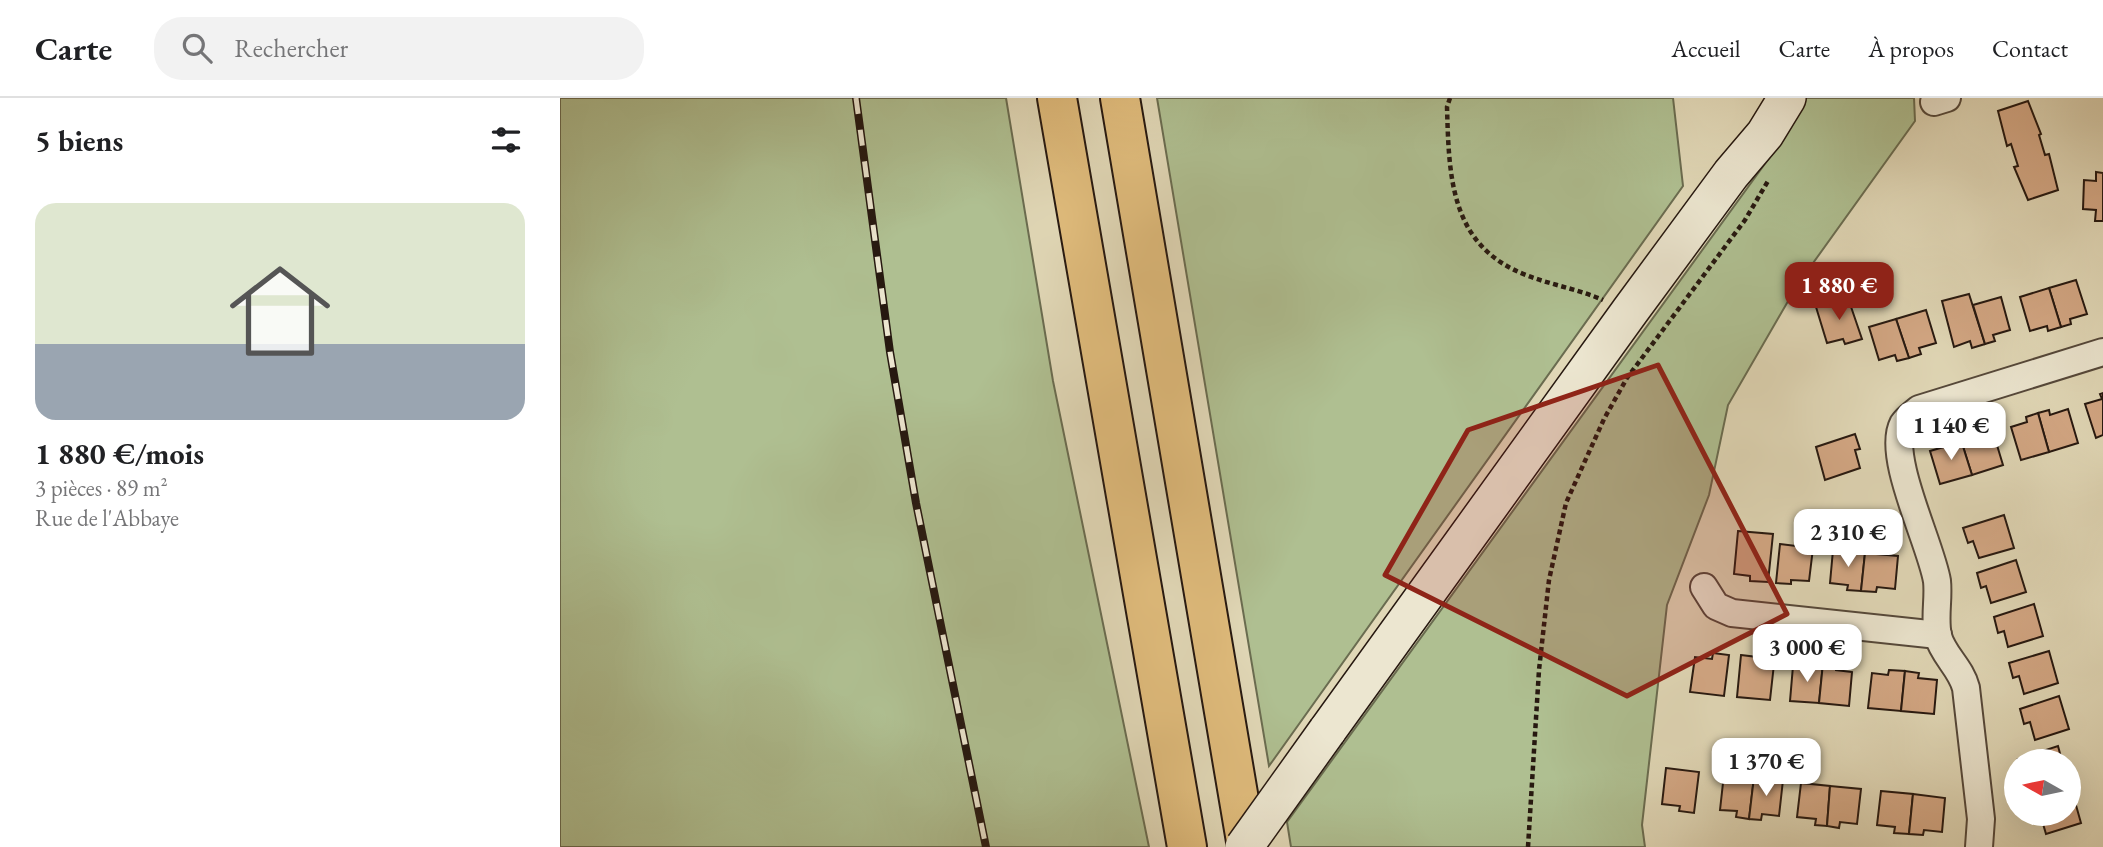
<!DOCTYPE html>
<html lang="fr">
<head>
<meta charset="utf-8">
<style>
	:root { --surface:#fff; --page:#f2f2f2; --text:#202124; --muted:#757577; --line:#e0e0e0; --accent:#8f2418 }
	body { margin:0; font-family:"EB Garamond",serif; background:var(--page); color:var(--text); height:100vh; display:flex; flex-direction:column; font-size:26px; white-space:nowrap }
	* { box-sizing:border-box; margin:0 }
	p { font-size:23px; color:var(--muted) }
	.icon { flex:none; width:38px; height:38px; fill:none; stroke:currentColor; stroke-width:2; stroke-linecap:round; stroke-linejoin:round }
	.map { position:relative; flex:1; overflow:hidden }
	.panel { display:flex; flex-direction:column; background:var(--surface); width:560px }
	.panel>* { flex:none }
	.needle { width:46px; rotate:279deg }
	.controls { position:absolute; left:1444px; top:651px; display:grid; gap:14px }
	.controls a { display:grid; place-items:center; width:77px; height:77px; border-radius:50%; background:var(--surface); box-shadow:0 7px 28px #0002; font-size:35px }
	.price { position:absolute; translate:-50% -60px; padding:0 16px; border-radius:14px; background:#fff; color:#222; font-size:23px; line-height:46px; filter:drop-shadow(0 2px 4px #0008) }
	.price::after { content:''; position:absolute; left:50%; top:42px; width:21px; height:16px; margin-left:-10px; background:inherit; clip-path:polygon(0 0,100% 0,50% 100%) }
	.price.selected { background:var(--accent); color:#fff }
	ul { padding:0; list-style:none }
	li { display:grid; align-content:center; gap:14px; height:371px; padding:0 35px }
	li span { display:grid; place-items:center; height:217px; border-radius:21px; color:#555 }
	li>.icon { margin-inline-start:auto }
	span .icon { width:126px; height:126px; fill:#fffc; stroke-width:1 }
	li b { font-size:30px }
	h2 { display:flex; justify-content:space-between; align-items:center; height:84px; padding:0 35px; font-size:30px }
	header { display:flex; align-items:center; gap:42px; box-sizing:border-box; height:98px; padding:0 35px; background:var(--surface); border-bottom:2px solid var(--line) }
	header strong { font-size:33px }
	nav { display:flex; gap:38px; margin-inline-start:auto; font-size:24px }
	.search { width:490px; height:63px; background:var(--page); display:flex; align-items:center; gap:18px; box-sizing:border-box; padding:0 24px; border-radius:28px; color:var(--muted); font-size:26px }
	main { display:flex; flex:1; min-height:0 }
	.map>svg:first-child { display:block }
	.green { fill:#afbf91; stroke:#6a6c50; stroke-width:2 }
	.building { fill:#d4a885; stroke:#261810; stroke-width:2 }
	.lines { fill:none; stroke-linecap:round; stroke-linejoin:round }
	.street-casing { stroke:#55483a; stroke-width:30 }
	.secondary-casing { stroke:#261810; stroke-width:40 }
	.highway-casing { stroke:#261810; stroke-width:42 }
	.path { stroke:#261810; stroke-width:4.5; stroke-dasharray:5 3.5; stroke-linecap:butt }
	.street { stroke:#ece6d0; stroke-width:26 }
	.secondary { stroke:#ece6d0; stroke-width:37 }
	.highway { stroke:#e0bc7c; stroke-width:38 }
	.rail-casing { stroke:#261810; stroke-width:8 }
	.rail { stroke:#ece6d0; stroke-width:5; stroke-dasharray:16; stroke-linecap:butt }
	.secondary-bridge-casing { stroke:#261810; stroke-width:40; stroke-linecap:butt }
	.secondary-bridge { stroke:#ece6d0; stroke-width:37 }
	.marked { fill:#8f2418; fill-opacity:0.2; stroke:#8f2418; stroke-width:5; stroke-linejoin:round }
</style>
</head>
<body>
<header>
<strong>Carte</strong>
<div class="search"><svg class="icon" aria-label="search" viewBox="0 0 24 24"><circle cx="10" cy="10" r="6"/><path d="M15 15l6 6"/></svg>Rechercher</div>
<nav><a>Accueil</a><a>Carte</a><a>À propos</a><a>Contact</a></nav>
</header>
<main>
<section class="panel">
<h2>5 biens<svg class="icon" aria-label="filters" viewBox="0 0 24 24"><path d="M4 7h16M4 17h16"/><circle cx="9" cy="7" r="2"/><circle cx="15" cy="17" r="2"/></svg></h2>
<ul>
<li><span style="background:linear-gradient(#dfe7d0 65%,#9aa5b1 0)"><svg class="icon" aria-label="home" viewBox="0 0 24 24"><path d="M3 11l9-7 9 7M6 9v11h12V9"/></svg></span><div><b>1 880 €/mois</b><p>3 pièces · 89 m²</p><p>Rue de l'Abbaye</p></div></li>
</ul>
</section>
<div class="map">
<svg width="1543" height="749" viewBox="0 0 1543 749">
	<rect width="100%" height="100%" fill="#e1d8b7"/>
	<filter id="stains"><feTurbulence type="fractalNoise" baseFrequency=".00286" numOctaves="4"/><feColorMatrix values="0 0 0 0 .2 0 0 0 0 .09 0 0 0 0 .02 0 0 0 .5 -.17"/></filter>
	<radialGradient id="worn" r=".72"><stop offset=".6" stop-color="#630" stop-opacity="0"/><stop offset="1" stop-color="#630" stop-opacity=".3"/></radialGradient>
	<g class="green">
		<polygon points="0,0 446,0 493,283 589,749 0,749"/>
		<polygon points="597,0 1113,0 1123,88 709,668"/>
		<polygon points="1240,0 1354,0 1355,23 1238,186 1168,307 1149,397 1107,507 1082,727 1085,749 731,749 727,724 1212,56"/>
	</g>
	<g class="building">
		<polygon points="1468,3 1481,36 1479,37 1485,57 1489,56 1498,92 1468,102 1454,69 1458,68 1451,46 1447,48 1438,13"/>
		<polygon points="1536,74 1543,75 1543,123 1535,123 1536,112 1523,111 1524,82 1536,83"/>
		<polygon points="1516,182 1527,216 1510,221 1511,226 1501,229 1489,190"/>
		<polygon points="1489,190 1501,229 1488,233 1487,228 1470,233 1460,199"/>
		<polygon points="1409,196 1425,246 1412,250 1410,243 1394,249 1382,203"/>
		<polygon points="1441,199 1450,232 1433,237 1435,243 1425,246 1413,207"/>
		<polygon points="1288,200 1302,241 1285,246 1283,241 1267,245 1256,209"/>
		<polygon points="1366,212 1376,245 1359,250 1361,256 1349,260 1336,221"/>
		<polygon points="1336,221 1349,260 1337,263 1335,257 1319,262 1309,229"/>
		<polygon points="1543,295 1543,337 1536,340 1525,306 1542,301 1540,296"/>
		<polygon points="1508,311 1518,345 1489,354 1478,315 1489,312 1490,317"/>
		<polygon points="1478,315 1489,354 1461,362 1451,329 1467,324 1466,319"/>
		<polygon points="1433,334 1443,367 1412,377 1400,339 1415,335 1416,339"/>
		<polygon points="1295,336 1300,351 1295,352 1300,370 1265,382 1256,349"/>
		<polygon points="1400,339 1412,377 1380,386 1370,353 1387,348 1385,343"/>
		<polygon points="1444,417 1454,450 1419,460 1413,443 1408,445 1403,430"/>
		<polygon points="1178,433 1213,436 1208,484 1190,483 1190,478 1174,476"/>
		<polygon points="1220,446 1253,450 1249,483 1231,482 1231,486 1216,485"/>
		<polygon points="1273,452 1305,455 1301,493 1287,492 1288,487 1270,485"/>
		<polygon points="1305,455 1338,458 1335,491 1317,489 1316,494 1301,493"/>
		<polygon points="1456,462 1466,494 1431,505 1426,488 1421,490 1417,475"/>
		<polygon points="1474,506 1483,538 1448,549 1444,533 1438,535 1434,519"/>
		<polygon points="1489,553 1498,585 1464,596 1459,578 1453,580 1449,565"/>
		<polygon points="1153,555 1169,557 1164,598 1130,594 1135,559 1152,561"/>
		<polygon points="1181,557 1197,559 1197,564 1214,566 1210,602 1177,599"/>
		<polygon points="1252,564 1263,565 1259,605 1230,603 1233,568 1251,570"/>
		<polygon points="1263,565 1276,566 1276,572 1292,574 1289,608 1259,605"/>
		<polygon points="1329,572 1345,573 1341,613 1308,610 1312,575 1328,577"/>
		<polygon points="1345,573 1359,575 1358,580 1377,582 1374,616 1341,613"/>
		<polygon points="1499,598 1509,631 1475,642 1470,624 1464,626 1460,611"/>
		<polygon points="1498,648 1502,663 1459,663 1458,661"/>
		<polygon points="1106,670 1139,674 1134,715 1119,713 1120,708 1102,706"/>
		<polygon points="1164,676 1194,679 1189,721 1176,719 1177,713 1160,712"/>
		<polygon points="1194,679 1223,682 1219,718 1202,716 1201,722 1189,721"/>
		<polygon points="1241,685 1270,688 1267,728 1255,727 1256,721 1237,719"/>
		<polygon points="1270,688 1301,691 1297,726 1280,724 1279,730 1267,728"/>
		<polygon points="1321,693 1353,696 1349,736 1334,735 1335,729 1317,727"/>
		<polygon points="1512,693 1521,725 1486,736 1481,719 1476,720 1475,716 1508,716 1508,694"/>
		<polygon points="1353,696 1385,700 1382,734 1364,732 1363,737 1349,736"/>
	</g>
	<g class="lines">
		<g class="street-casing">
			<g id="street">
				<polyline points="1374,4 1387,0"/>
				<polyline points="1144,489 1156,508 1172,515 1378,537"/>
				<path d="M1419 749 1421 721 1406 590C1401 570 1383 557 1378 538 1374 520 1379 501 1377 483 1371 446 1326 358 1343 326 1347 320 1353 316 1359 311L1543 254"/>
			</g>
		</g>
		<g class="secondary-casing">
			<polyline id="secondary" points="767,633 1070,213 1171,76 1205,36 1227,0"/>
		</g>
		<g class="highway-casing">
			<g id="highway">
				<polyline points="497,0 627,749"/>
				<polyline points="560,0 687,749"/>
			</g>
		</g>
		<g class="path">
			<path d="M890 0 887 9C889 79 890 148 966 177 991 187 1018 191 1043 202"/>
			<polyline points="968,749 979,572 989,482 1006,405 1044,321 1067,280 1185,122 1208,83"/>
		</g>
		<use href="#street" class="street"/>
		<use href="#secondary" class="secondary"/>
		<use href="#highway" class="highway"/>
		<g class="rail-casing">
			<polyline id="rail" points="296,0 330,254 356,405 426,749"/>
		</g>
		<use href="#rail" class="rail"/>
		<g class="secondary-bridge-casing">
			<polyline id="secondary-bridge" points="684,749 767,633"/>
		</g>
		<use href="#secondary-bridge" class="secondary-bridge"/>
	</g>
	<path class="marked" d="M1098 267 1227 516 1067 598 825 477 908 332Z"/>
	<rect width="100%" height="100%" filter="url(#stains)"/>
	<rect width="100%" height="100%" fill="url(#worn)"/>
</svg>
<div class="controls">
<a><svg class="needle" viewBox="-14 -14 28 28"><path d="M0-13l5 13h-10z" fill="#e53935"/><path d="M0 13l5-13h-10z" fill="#757577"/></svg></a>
</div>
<b class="price selected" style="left:1279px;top:224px">1 880 €</b>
<b class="price" style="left:1391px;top:364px">1 140 €</b>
<b class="price" style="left:1288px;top:471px">2 310 €</b>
<b class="price" style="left:1247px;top:586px">3 000 €</b>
<b class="price" style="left:1206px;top:700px">1 370 €</b>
</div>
</main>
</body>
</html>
